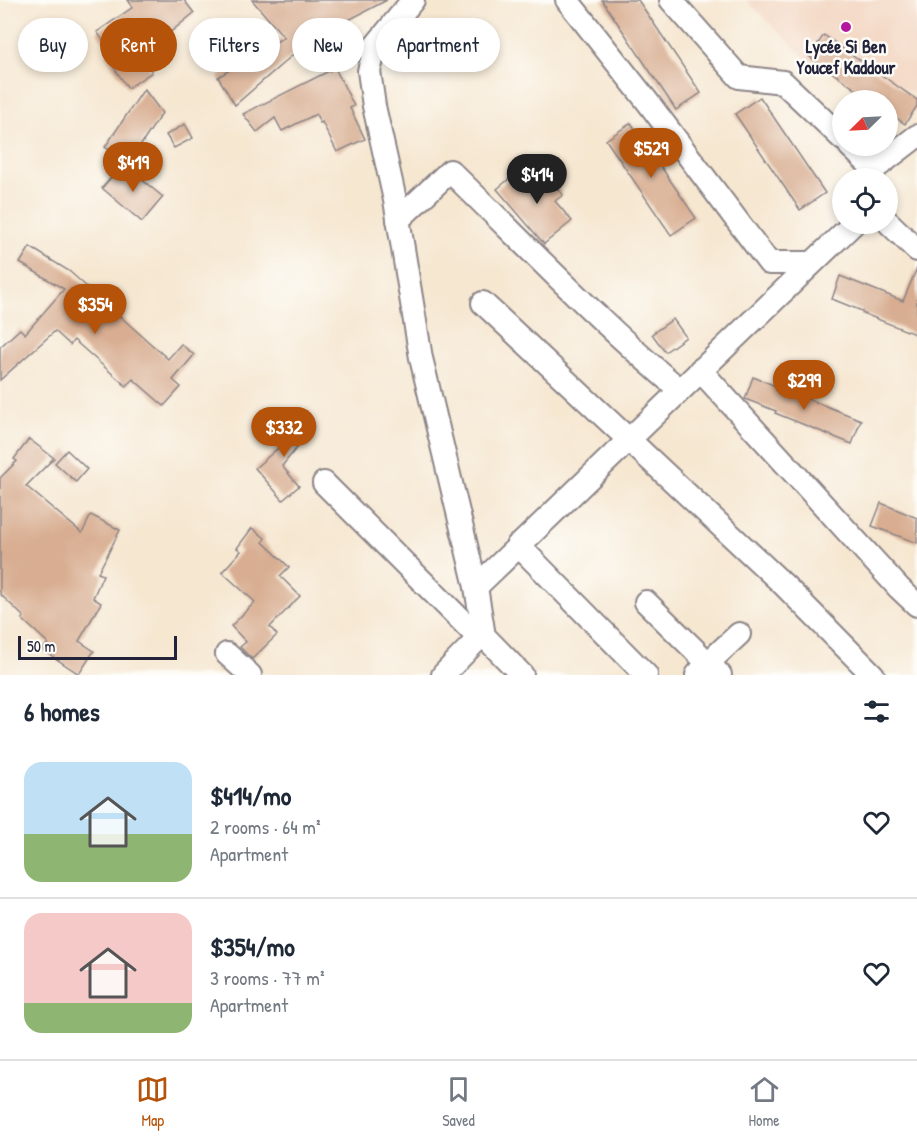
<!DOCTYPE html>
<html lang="en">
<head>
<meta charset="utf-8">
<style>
	:root { --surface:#fff; --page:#f2f2f3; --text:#1f2937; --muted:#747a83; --line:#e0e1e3; --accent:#b45309 }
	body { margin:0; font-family:"Patrick Hand",sans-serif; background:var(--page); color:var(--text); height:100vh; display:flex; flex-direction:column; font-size:22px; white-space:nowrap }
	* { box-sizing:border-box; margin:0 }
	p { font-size:20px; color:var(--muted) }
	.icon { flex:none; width:33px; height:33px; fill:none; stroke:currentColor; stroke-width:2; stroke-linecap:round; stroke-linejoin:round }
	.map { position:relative; height:675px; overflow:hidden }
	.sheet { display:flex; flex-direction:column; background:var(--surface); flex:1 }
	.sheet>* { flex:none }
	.banner { position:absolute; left:18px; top:18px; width:600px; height:54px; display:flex; gap:12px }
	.needle { width:39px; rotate:246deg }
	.buttons { position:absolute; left:832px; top:90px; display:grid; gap:12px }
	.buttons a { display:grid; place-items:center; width:66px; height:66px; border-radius:50%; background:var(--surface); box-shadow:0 3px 9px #0003; font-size:30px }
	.scale { position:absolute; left:18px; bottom:15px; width:159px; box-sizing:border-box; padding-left:6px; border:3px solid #22223b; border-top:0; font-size:16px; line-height:21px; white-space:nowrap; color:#22223b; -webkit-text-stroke:4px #fdfcf7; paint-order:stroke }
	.price { position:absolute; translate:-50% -51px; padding:0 14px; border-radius:21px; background:var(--accent); color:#fff; font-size:20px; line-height:39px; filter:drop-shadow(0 2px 3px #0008) }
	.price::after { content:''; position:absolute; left:50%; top:36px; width:18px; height:14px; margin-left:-9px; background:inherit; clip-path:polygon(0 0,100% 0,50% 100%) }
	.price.active { background:#222; color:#fff }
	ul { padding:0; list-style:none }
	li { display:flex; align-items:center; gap:18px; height:150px; padding:0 24px }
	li+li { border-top:2px solid var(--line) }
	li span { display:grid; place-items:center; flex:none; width:168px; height:120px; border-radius:18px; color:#555 }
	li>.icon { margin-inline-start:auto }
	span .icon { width:72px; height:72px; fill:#fffc; stroke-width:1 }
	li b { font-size:26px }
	h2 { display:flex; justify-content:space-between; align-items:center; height:72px; padding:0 24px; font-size:26px }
	.tag { padding:0 21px; border-radius:27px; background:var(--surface); box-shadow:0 3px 9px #0003; font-size:21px; line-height:54px }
	.tag.active { background:var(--accent); color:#fff }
	.menu { display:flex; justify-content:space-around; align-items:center; height:84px; border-top:2px solid var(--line); background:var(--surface); font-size:16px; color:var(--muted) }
	.menu a { display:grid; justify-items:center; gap:3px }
	.menu .active { color:var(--accent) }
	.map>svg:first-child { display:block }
	.built { fill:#f3d4bf }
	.building { fill:#d8ad91 }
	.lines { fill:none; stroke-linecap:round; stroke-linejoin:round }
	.minor-casing { stroke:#8c8486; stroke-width:26 }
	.minor { stroke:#fff; stroke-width:22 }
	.poi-dot { fill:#b5179e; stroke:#fdfcf7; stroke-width:2 }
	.labels { text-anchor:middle; stroke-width:5; stroke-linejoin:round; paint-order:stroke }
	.poi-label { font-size:18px; font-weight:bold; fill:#22223b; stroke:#fdfcf7 }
</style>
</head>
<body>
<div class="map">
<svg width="917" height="675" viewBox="0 0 917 675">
	<rect width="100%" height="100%" fill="#fdfcf7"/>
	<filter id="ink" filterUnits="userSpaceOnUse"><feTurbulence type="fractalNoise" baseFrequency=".0167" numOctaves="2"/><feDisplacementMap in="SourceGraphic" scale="12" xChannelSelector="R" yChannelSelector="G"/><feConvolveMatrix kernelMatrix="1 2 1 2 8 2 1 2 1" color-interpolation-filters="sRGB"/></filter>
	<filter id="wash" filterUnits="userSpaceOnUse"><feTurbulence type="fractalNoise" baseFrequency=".008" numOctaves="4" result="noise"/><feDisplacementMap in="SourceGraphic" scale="24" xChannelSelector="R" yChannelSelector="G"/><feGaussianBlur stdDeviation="1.35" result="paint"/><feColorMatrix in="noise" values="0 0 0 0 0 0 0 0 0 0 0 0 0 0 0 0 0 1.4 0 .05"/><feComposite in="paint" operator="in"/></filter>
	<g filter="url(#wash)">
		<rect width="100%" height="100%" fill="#f6e7d1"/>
		<polygon class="built" points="746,0 917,0 917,87 913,93 836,55 817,69"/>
		<g id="blocks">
			<g class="building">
				<polygon points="128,0 184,0 194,13 151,48 159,59 148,66 152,72 128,88 105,55 111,51 97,32 133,7"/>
				<polygon points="252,0 387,0 310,40 235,105 218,77 284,37"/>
				<polygon points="602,0 638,0 701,93 676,110"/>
				<polygon points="824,35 917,100 917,106 905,124 888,112 888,100 871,100 809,56"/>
				<polygon points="335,68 354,106 350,108 365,139 337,152 322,122 320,123 316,114 282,131 275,118 257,132 243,114"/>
				<polygon points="144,89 162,113 129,163 105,147"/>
				<polygon points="760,97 825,193 800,210 735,114"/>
				<polygon points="631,123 696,218 671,235 606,140"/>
				<polygon points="185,124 193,138 174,148 166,135"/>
				<polygon points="123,164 163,197 142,222 102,188"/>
				<polygon points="544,173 563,195 555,201 572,221 544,244 497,189 515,174 527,188"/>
				<polygon points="30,247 69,271 168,359 181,344 194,355 173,380 181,387 164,406 133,379 126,386 74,340 70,345 55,331 0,380 0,347 20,329 25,334 64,289 20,263"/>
				<polygon points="917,268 917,335 862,313 862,311 832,299 840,276 903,301"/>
				<polygon points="673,319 686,337 665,352 652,334"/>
				<polygon points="753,377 861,420 852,444 775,413 776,411 745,399"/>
				<polygon points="290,412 311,430 282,466 299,486 283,500 255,468 291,437 278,427"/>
				<polygon points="29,439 54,458 26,486 82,533 91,515 120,530 98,573 103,575 93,598 101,603 79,641 94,651 79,674 43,650 48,643 22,619 24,617 0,594 0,478 17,461 14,459"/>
				<polygon points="67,450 87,469 76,482 55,463"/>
				<polygon points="881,503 917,518 917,543 872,526"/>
				<polygon points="252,528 265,538 263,542 289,567 280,576 300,596 270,627 277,635 252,659 240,647 246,642 231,626 255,602 222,572 241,551 237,548"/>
			</g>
		</g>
	</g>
	<g filter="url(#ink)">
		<use href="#blocks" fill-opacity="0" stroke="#8c8486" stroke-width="1.5"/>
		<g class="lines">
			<g class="minor-casing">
				<g id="minor">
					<polyline points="413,0 376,45 369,71 374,106 395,200 421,358 476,587 484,636 522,675"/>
					<polyline points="567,0 647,101 769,263 812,263"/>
					<polyline points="671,0 739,77 783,82 843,139"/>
					<polyline points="850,146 874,169"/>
					<polyline points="873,178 874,169 917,136"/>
					<path d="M398 220 450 171C525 244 599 322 680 390"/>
					<polyline points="888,222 917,250"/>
					<polyline points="483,303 785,586 873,675"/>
					<polyline points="700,370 899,588 917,605"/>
					<polyline points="324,483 479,638 484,636"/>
					<polyline points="518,545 646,675"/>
					<polyline points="476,587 853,224"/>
					<polyline points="646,602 720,675"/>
					<polyline points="227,654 250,675"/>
					<polyline points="443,675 479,638"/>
					<polyline points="697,675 708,663 739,634"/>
				</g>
			</g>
			<use href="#minor" class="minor"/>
		</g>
	</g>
	<circle class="poi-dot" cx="846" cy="27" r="6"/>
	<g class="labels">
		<g class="poi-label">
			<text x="846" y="53">Lycée Si Ben<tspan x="846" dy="21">Youcef Kaddour</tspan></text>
		</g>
	</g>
</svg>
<div class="buttons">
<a><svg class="needle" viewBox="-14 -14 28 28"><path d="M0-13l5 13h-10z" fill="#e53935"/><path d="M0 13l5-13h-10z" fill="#747a83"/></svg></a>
<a><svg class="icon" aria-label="locate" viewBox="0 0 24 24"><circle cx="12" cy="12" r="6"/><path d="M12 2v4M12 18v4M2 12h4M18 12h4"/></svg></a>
</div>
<div class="scale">50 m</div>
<b class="price" style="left:651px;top:179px">$529</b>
<b class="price" style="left:133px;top:193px">$419</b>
<b class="price active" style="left:537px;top:205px">$414</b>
<b class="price" style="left:95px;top:335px">$354</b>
<b class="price" style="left:804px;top:411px">$299</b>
<b class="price" style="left:284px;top:458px">$332</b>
<div class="banner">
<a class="tag">Buy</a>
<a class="tag active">Rent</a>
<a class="tag">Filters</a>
<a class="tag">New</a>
<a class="tag">Apartment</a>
</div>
</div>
<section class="sheet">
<h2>6 homes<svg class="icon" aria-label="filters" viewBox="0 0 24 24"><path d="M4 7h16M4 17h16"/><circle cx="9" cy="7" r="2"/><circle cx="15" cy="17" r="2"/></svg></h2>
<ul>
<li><span style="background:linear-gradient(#bfe0f5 60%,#8fb573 0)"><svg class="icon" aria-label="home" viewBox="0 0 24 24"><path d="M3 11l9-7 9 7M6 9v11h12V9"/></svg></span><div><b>$414/mo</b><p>2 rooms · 64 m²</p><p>Apartment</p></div><svg class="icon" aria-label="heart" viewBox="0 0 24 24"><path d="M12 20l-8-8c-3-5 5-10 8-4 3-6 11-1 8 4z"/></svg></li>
<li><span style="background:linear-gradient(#f6c9c9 75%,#8fb573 0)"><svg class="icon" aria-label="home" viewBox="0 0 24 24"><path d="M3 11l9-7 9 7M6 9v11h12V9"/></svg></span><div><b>$354/mo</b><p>3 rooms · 77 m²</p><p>Apartment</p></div><svg class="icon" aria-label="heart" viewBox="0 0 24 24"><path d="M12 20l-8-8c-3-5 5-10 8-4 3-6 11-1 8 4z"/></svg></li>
</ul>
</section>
<nav class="menu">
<a class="active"><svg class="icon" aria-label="map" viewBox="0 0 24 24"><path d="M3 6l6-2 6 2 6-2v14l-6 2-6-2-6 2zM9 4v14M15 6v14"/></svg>Map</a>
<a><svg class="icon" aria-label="saved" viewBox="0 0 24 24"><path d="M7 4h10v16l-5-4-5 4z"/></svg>Saved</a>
<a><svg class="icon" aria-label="home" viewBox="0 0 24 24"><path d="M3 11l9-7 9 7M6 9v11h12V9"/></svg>Home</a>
</nav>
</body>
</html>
